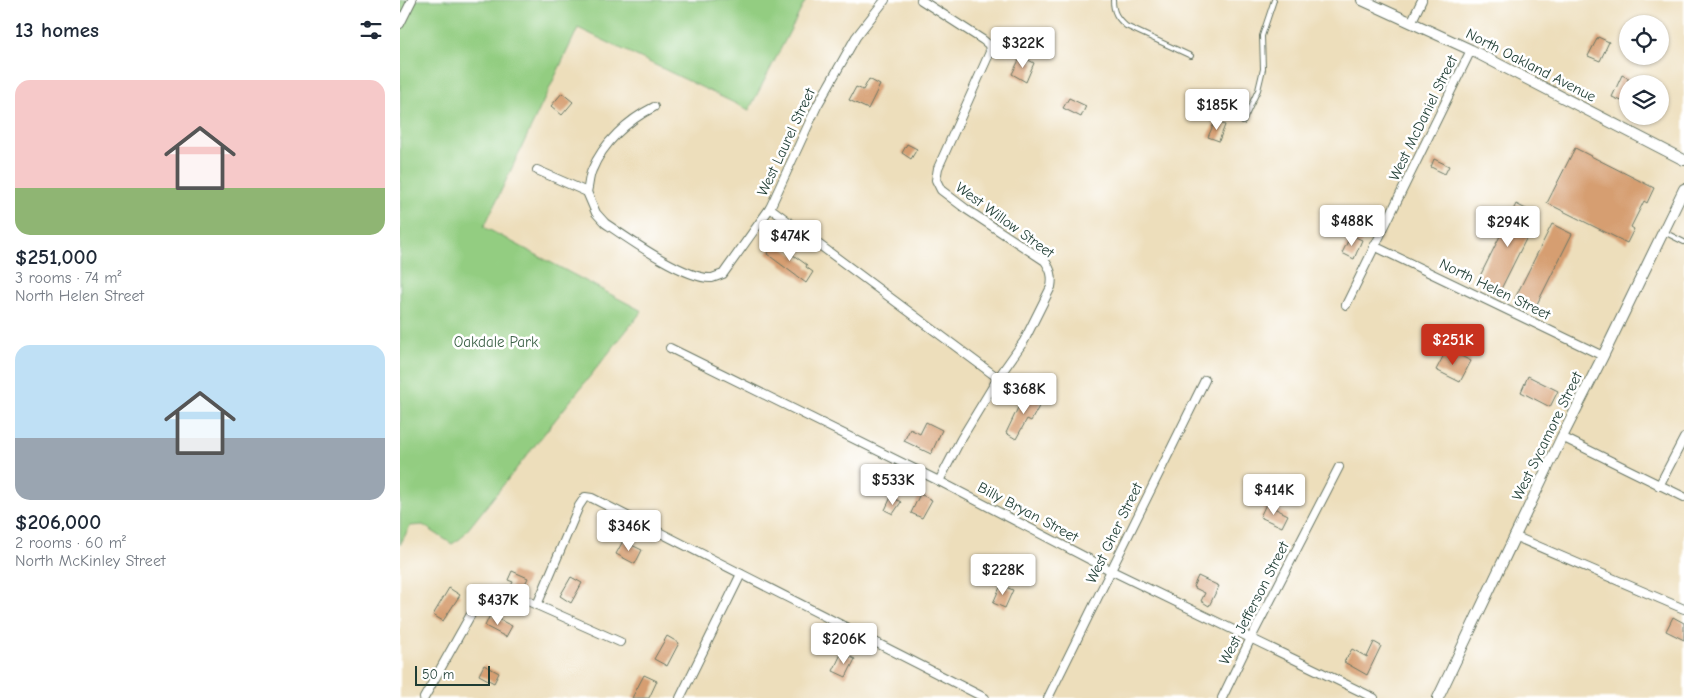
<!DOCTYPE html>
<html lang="en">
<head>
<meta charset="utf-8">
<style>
	:root { --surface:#fff; --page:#f2f2f3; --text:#1f2937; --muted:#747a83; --accent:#c8321e }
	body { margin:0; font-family:"Comic Neue",sans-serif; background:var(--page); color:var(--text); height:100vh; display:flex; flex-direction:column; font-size:19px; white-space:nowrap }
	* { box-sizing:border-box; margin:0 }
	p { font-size:16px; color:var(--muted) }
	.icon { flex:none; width:28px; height:28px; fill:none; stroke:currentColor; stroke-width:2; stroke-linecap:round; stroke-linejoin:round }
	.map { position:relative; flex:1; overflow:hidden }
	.sheet { display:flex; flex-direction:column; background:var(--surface); width:400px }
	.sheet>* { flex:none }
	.buttons { position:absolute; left:1219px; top:15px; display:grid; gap:10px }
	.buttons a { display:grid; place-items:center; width:50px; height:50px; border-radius:50%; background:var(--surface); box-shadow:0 1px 4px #0004; font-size:25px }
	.scale { position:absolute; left:15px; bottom:12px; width:75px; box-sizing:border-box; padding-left:5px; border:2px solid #1f3d34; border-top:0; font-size:14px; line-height:18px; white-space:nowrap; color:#1f3d34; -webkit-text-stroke:4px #fff; paint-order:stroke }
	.price { position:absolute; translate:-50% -42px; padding:0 11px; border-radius:5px; background:#fff; color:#222; font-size:16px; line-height:32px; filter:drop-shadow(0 1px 2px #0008) }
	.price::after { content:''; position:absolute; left:50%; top:30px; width:15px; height:11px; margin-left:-8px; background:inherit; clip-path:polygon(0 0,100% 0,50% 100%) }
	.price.selected { background:var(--accent); color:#fff }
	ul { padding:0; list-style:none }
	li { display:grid; align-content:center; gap:10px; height:265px; padding:0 15px }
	li span { display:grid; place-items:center; height:155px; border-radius:15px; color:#555 }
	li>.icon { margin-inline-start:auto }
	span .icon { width:90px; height:90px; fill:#fffc; stroke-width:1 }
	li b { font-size:21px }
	h2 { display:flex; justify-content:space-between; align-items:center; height:60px; padding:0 15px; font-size:21px }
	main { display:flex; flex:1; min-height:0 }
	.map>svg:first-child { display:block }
	.green { fill:#93cd81; stroke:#59855a }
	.building { fill:#d69e71 }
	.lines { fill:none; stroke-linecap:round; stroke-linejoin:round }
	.service-casing { stroke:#677563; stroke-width:6 }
	.minor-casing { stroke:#677563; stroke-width:10 }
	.tertiary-casing { stroke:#677563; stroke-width:12 }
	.service { stroke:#fff; stroke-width:4 }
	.minor { stroke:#fff; stroke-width:8 }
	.tertiary { stroke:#fff; stroke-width:10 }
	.labels { text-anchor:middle; stroke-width:5; stroke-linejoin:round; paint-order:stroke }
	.street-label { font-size:15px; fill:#1f3d34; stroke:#fff }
	.park-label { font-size:15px; fill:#3c6147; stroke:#fff }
</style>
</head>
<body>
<main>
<section class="sheet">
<h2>13 homes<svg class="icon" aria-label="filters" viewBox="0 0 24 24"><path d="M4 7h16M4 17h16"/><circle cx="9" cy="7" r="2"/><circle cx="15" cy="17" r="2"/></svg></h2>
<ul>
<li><span style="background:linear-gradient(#f6c9c9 70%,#8fb573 0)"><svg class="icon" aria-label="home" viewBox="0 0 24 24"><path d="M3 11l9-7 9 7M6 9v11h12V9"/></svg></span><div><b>$251,000</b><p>3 rooms · 74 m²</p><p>North Helen Street</p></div></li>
<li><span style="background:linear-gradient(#bfe0f5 60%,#9aa5b1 0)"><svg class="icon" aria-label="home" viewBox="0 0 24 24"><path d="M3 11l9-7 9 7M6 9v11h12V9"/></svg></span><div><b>$206,000</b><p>2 rooms · 60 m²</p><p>North McKinley Street</p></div></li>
</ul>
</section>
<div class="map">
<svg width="1284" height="698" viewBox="0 0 1284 698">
	<rect width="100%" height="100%" fill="#fff"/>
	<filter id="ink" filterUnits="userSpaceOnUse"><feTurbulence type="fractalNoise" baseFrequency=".02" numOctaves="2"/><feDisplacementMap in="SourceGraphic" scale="10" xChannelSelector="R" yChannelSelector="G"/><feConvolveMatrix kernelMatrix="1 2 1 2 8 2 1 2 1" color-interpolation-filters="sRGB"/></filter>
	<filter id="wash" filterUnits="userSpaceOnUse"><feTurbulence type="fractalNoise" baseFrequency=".0096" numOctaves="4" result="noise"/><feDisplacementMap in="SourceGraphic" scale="20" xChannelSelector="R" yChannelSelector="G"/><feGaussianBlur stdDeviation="1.12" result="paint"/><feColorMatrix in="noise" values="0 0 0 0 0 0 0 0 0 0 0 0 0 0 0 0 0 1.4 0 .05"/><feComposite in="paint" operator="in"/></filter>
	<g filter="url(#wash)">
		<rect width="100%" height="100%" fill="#eddebb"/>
		<polygon class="green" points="0,0 406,0 349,110 178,28 84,227 242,311 61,538 52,544 23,525 10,526 0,545"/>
		<g id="blocks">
			<g class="building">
				<polygon points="1198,37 1209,42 1200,61 1188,56"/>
				<polygon points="621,56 634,63 626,82 612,74"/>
				<polygon points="1222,75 1228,78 1228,93 1224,102 1212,97"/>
				<polygon points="469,79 480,85 468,109 449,100 456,87 463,90"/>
				<polygon points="162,93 173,102 162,115 151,106"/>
				<polygon points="669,98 686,106 681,117 663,108"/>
				<polygon points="815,121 825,125 819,141 808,137"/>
				<polygon points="507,144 517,149 511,159 502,153"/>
				<polygon points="1175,148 1254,188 1247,203 1244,201 1231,227 1234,229 1227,243 1147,203"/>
				<polygon points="1034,159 1049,166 1045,174 1031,167"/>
				<polygon points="1116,204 1138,215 1100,291 1078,280"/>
				<polygon points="1152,224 1172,234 1135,308 1115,298"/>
				<polygon points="951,235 962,240 954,259 942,253"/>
				<polygon points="375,242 407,265 406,267 413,272 406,283 367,254"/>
				<polygon points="1047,349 1071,361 1060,382 1036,370"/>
				<polygon points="1128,376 1158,391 1150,407 1121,392"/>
				<polygon points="625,393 642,401 631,421 627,419 616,439 606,433"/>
				<polygon points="526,422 542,430 531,454 504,441 510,429 520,434"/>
				<polygon points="520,494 532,500 522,518 511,513"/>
				<polygon points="491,497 501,502 493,514 485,510"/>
				<polygon points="866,504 888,515 882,527 860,517"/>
				<polygon points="223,541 242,550 235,564 216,554"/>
				<polygon points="112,571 128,578 121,592 110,588 113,582 108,580"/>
				<polygon points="798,576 819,586 809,606 801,601 805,593 793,587"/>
				<polygon points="171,577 182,583 171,603 160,596"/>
				<polygon points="601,585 613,590 605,608 593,603"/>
				<polygon points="49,588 60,595 43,621 33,615"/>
				<polygon points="90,615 112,626 106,637 85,626"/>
				<polygon points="1273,617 1284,623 1284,640 1266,631"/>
				<polygon points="267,636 279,643 267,666 254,659"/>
				<polygon points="974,642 981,646 967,675 944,662 952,649 967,657"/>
				<polygon points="441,654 445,657 446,655 455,659 446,677 433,671"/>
				<polygon points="84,665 99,673 94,683 79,675"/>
				<polygon points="244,675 257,681 249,698 232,698"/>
			</g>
		</g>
	</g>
	<g filter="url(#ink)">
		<use href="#blocks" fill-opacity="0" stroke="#677563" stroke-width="1"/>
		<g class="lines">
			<g class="service-casing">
				<g id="service">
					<path d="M713 0C713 12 717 18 726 26L791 56"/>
					<polyline points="843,122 858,90 863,69 862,36 874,0"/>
					<polyline points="1264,232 1284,242"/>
				</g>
			</g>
			<g class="minor-casing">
				<g id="minor">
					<path d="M521 0 583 40 589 45 590 52 538 168 536 180 541 190 566 209 645 261C651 270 653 276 651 287L624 341 598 378 561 439 539 481"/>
					<polyline points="1011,23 1022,0"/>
					<polyline points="0,24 12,0"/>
					<path d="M137 170 187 192 196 213 205 223C227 238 286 280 312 278 315 277 320 275 323 274L370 208 417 106 456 37 485 0"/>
					<path d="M187 192C189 185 189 176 192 170 203 143 228 120 254 107"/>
					<polyline points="370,208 598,378"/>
					<polyline points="974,246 1203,356"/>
					<polyline points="946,305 1071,50"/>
					<polyline points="270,348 539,481 710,570 974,698"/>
					<polyline points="1162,437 1284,497"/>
					<polyline points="1259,486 1284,438"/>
					<polyline points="1114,536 1284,609"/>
					<polyline points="137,605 179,506 185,497 192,498 585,698"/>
					<polyline points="24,698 79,600 91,595 112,594 220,642"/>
					<polyline points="280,698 341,574"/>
					<polyline points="648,698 805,380"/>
					<polyline points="822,698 851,638 939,467"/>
				</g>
			</g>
			<g class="tertiary-casing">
				<g id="tertiary">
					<polyline points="962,0 1071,50 1284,160"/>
					<polyline points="1038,698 1162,437 1203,356 1284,189"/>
				</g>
			</g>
			<use href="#service" class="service"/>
			<use href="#minor" class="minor"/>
			<use href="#tertiary" class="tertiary"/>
		</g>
	</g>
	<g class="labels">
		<g class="street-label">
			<text transform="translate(1131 65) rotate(27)" y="5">North Oakland Avenue</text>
			<text transform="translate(1023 118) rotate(-64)" y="5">West McDaniel Street</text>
			<text transform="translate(386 142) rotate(-65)" y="5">West Laurel Street</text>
			<text transform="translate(605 220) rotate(36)" y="5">West Willow Street</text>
			<text transform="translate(1095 289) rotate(26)" y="5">North Helen Street</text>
			<text transform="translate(1147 436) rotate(-64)" y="5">West Sycamore Street</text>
			<text transform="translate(628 512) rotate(28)" y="5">Billy Bryan Street</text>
			<text transform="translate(714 533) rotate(-64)" y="5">West Gher Street</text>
			<text transform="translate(854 603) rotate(-63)" y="5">West Jefferson Street</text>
		</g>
		<g class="park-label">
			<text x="96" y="347">Oakdale Park</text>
		</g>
	</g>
</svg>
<div class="buttons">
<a><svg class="icon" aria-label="locate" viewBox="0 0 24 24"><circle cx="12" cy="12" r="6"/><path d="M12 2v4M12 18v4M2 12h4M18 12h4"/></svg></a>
<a><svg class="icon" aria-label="layers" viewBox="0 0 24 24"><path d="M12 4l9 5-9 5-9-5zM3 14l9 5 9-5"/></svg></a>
</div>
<div class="scale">50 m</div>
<b class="price" style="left:623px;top:69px">$322K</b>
<b class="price" style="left:817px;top:131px">$185K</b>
<b class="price" style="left:952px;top:247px">$488K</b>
<b class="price" style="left:1108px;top:248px">$294K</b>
<b class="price" style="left:390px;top:262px">$474K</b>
<b class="price selected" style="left:1053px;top:366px">$251K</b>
<b class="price" style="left:624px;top:415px">$368K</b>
<b class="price" style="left:493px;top:506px">$533K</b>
<b class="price" style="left:874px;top:516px">$414K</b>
<b class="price" style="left:229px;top:552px">$346K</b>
<b class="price" style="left:603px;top:596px">$228K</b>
<b class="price" style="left:98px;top:626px">$437K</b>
<b class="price" style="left:444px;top:665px">$206K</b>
</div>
</main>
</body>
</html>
